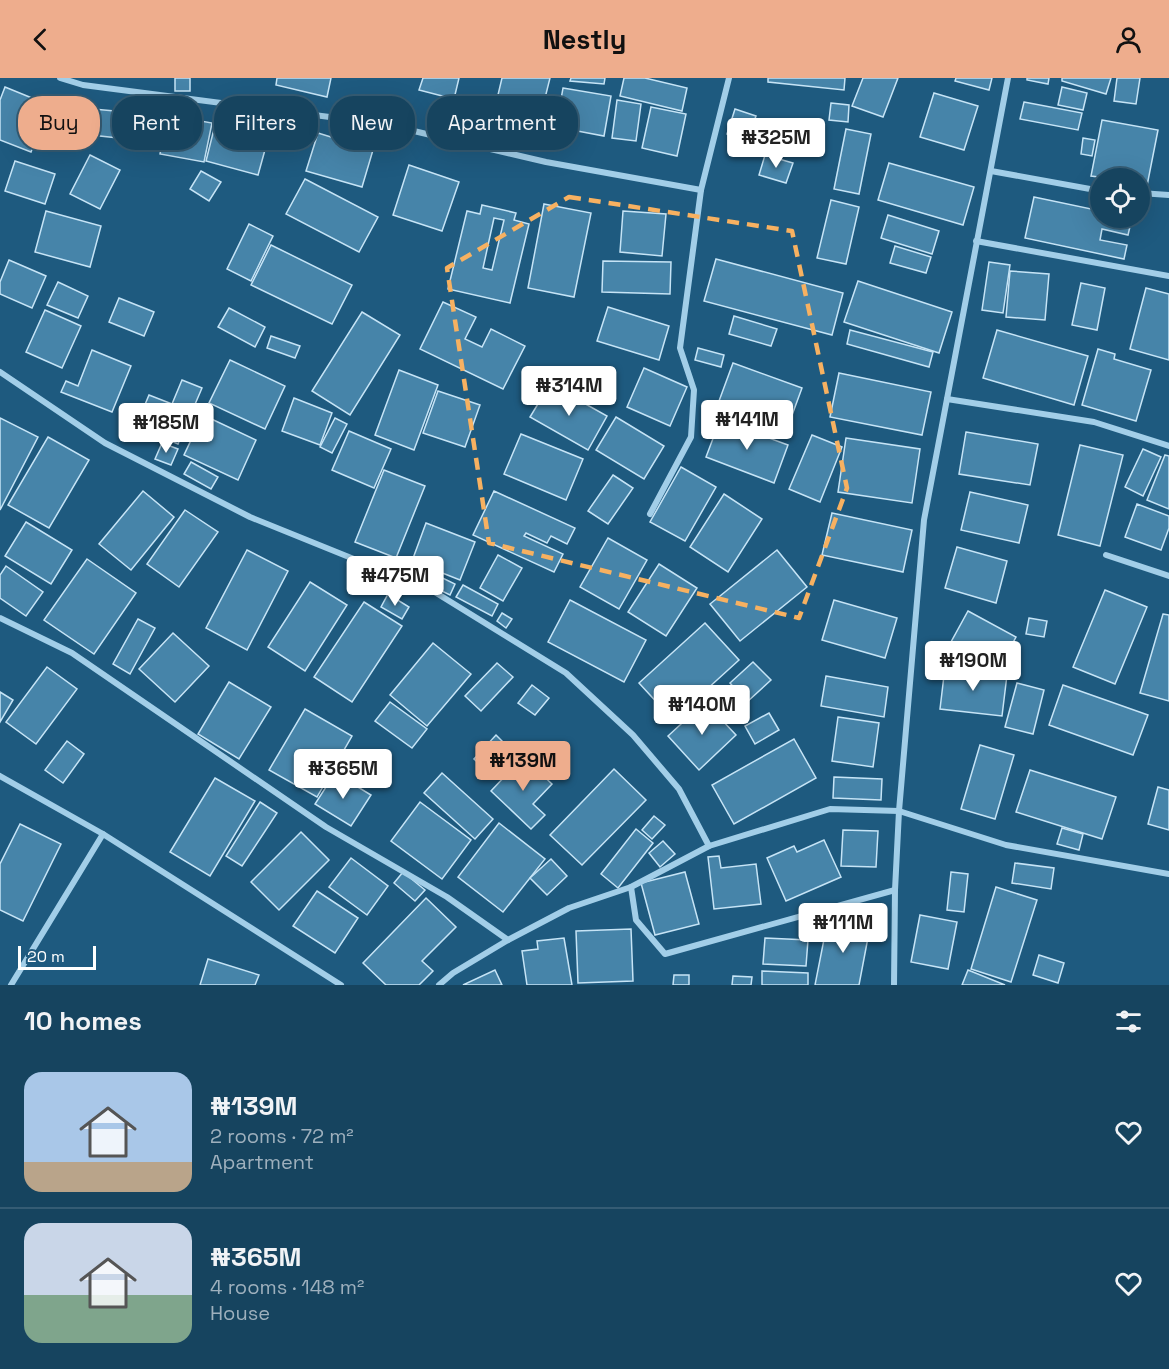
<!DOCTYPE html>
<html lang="en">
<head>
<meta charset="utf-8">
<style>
	:root { --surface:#16445f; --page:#234e68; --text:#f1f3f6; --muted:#9eb0bd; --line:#355c74; --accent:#eead8d }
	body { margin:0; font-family:"Space Grotesk",sans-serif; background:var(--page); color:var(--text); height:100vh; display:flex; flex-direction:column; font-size:22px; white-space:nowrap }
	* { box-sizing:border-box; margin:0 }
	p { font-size:20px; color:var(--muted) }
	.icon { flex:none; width:33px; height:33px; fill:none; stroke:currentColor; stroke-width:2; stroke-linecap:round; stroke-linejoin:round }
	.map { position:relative; height:907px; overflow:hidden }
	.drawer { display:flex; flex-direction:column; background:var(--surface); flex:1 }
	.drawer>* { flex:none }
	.banner { position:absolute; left:18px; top:18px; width:600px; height:54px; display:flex; gap:12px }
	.tools { position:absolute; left:1090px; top:90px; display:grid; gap:12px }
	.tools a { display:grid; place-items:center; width:60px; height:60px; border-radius:50%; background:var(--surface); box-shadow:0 6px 24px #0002,0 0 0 2px var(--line); font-size:30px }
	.scale { position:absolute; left:18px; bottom:15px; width:78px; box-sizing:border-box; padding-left:6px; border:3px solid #fff; border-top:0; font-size:16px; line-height:21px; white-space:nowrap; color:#fff; -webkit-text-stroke:4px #1e5a7f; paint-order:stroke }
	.price { position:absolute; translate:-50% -51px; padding:0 14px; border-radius:6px; background:#fff; color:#222; font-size:20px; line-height:39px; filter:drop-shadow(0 2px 3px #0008) }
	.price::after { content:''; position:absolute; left:50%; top:36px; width:18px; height:14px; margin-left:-9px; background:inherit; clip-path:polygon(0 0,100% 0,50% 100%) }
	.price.active { background:var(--accent); color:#111 }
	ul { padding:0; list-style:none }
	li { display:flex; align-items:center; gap:18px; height:150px; padding:0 24px }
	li+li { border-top:2px solid var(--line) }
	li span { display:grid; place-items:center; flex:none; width:168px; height:120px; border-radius:18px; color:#555 }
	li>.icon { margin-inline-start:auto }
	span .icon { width:72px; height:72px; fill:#fffc; stroke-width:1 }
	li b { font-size:26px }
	h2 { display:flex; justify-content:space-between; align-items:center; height:72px; padding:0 24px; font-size:26px }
	.pill { padding:0 21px; border-radius:24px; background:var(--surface); box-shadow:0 6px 24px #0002,0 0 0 2px var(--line); font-size:21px; line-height:54px }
	.pill.active { background:var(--accent); color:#111 }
	header { display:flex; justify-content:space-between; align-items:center; height:78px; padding:0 24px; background:var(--accent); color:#111; font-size:27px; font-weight:700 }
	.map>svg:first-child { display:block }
	.building { fill:#4684a9; stroke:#c6e4f6; stroke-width:1.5; fill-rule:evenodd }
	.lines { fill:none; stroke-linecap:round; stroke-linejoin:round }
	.street { stroke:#a2cee8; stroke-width:6 }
	.marked { fill:none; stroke:#f7b161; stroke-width:4.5; stroke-dasharray:12 8; stroke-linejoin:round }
</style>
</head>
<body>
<header><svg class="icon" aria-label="back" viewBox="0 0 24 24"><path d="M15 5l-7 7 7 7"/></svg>Nestly<svg class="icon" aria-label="person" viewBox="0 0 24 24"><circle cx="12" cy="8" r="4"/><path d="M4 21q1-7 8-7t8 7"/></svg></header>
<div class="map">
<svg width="1169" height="907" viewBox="0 0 1169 907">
	<rect width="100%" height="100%" fill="#1e5a7f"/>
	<g class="building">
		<rect x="175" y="0" width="15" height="13"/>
		<polygon points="277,0 331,0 327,19 276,7"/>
		<polygon points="423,0 459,0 454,21 419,12"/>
		<polygon points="502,0 550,0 538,48 493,38"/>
		<polygon points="571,0 605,0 604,6 570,3"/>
		<polygon points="624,0 645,0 687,10 682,33 620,18"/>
		<polygon points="768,0 845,0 844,12 768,4"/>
		<polygon points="863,0 898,0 883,39 852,28"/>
		<polygon points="956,0 992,0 989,12 955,3"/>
		<polygon points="1027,0 1049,0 1048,6 1027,2"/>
		<polygon points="1062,0 1111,0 1106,16 1062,3"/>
		<polygon points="1117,0 1140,0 1136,26 1114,23"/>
		<polygon points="5,9 49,27 31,74 0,62 0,22"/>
		<polygon points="1062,9 1087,15 1083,32 1058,27"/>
		<polygon points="563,10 611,18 604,58 556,49"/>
		<polygon points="934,15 978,28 964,72 920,59"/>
		<polygon points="617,22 641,26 636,63 612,60"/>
		<polygon points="1024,24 1082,35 1078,52 1020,41"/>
		<polygon points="831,25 849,27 848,44 829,42"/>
		<polygon points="651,29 686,36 677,78 642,70"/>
		<polygon points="93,31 158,37 155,64 91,57"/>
		<polygon points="735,31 756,38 747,63 727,56"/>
		<polygon points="168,37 212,45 204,84 160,76"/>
		<polygon points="1102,42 1158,52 1147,108 1140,107 1140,100 1107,100 1091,98"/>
		<polygon points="214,51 241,58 241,54 268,61 258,97 206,83"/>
		<polygon points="846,51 871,56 859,116 834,111"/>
		<polygon points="318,55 373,72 362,109 306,93"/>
		<polygon points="1083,60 1095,62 1092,78 1081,76"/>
		<polygon points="90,77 120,92 100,131 70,116"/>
		<polygon points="765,77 793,85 786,105 759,97"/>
		<polygon points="15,83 55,96 45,126 5,113"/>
		<polygon points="889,85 974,109 963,147 878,122"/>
		<polygon points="409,87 459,104 442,153 393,137"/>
		<polygon points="201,93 221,104 209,123 190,111"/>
		<polygon points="305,101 378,139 359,174 286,136"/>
		<polygon points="1034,119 1101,133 1101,140 1132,140 1128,157 1102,151 1100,162 1127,167 1124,181 1025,160"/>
		<polygon points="831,122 859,129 846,186 817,180"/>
		<polygon points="544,126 591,135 574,219 528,210"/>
		<path d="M482 127 516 135 514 142 529 146 510 225 448 211 467 133 480 136ZM494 140 504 142 492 192 483 190Z"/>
		<polygon points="46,133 101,148 90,189 35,174"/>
		<polygon points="623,133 666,136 662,178 620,174"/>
		<polygon points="888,137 939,153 932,176 881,160"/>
		<polygon points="249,146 273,158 251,203 227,191"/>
		<polygon points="271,167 352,207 332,246 251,207"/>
		<polygon points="895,168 931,179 926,195 890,185"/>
		<polygon points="716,181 843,215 832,257 704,223"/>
		<polygon points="9,182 46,198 32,230 0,216 0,204"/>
		<polygon points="603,183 671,184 670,216 602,214"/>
		<polygon points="989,184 1010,187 1003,235 982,232"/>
		<polygon points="1010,193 1049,196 1045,242 1006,239"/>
		<polygon points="858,203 952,234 939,275 844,244"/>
		<polygon points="58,204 88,218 78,240 47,227"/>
		<polygon points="1081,205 1105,210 1097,252 1072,247"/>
		<polygon points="1146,210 1169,216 1169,282 1130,271"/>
		<polygon points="119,220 154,234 144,258 109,244"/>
		<polygon points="443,224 476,239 465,261 482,269 491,251 525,268 503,311 420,271"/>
		<polygon points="608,229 669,248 659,282 597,263"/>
		<polygon points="229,230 265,249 255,269 218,249"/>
		<polygon points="45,232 81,248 62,290 26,274"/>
		<polygon points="362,234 400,257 350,337 312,313"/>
		<polygon points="734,238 777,251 771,268 729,256"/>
		<polygon points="850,252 933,274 929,289 847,266"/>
		<polygon points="997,252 1088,278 1074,327 983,300"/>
		<polygon points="271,258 300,268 295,280 267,270"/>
		<polygon points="698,270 724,277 721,289 695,282"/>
		<polygon points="1098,271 1115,276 1114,281 1151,292 1136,343 1082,327"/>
		<polygon points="92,272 131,288 112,334 61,314 66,303 78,308"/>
		<polygon points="230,282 285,308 265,351 209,325"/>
		<polygon points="733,285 802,310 788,348 719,323"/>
		<polygon points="644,290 687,309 670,348 627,329"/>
		<polygon points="399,292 438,307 414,372 375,357"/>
		<polygon points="839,295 931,314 922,357 830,339"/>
		<polygon points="182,302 202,310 178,366 136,348 149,317 172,326"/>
		<polygon points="550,306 607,338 588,372 530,339"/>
		<polygon points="438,313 480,327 465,369 423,355"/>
		<polygon points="294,320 332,335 320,367 282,353"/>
		<polygon points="203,337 256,362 238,402 184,377"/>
		<polygon points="616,339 664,368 644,401 596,372"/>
		<polygon points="0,340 38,359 0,432"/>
		<polygon points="335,340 347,346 332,375 320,369"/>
		<polygon points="720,342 788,367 774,405 706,379"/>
		<polygon points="349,353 391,371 374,410 332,392"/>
		<polygon points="966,354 1038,366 1030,407 959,396"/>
		<polygon points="521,356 583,381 566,422 504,396"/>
		<polygon points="812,357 842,369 820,424 789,411"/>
		<polygon points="48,359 89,382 49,450 8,427"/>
		<polygon points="846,360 920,371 912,425 838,414"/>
		<polygon points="162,365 178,371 171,387 155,381"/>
		<polygon points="1080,367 1123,377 1100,468 1058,457"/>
		<polygon points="1143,371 1161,379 1143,418 1125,409"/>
		<polygon points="1165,377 1169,378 1169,431 1147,422"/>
		<polygon points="191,384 218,399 211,411 184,396"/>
		<polygon points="681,389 716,409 685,463 650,444"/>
		<polygon points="384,392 425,408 396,480 355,464"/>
		<polygon points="613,397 633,410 608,446 588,433"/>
		<polygon points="143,413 174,439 131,492 99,466"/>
		<polygon points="494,413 575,450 567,466 551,458 547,465 526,455 524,458 563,476 554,494 473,457"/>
		<polygon points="970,414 1028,427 1019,465 961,452"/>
		<polygon points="724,416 762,441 728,494 690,469"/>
		<polygon points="1137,426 1169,438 1169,450 1161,472 1125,459"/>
		<polygon points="185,432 218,454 179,509 147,486"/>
		<polygon points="832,435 912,452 903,494 822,477"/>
		<polygon points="26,444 72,472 51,506 5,478"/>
		<polygon points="426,445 475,464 460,502 412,483"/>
		<polygon points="608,460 647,482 619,531 580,509"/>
		<polygon points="957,469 1007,483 996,525 945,510"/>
		<polygon points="247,472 288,493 247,572 206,550"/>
		<polygon points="777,472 807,509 740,563 710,526"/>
		<polygon points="498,477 522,490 503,523 480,510"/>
		<polygon points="87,481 136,515 94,576 44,542"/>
		<polygon points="659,486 697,510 666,558 628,534"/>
		<polygon points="6,488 43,514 26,538 0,520 0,497"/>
		<polygon points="420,489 455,506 450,517 415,500"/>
		<polygon points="310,504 347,527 305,593 268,569"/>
		<polygon points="463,507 498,526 492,538 456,519"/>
		<polygon points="1105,512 1147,529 1115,606 1073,589"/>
		<polygon points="388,516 409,529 402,541 381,529"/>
		<polygon points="570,522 646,562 624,604 548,564"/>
		<polygon points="834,522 897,540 885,580 822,562"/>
		<polygon points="364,524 402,548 352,624 314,599"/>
		<polygon points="968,533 1016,559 999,590 951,564"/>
		<polygon points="502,535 512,541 506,550 497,543"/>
		<polygon points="1163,536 1169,537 1169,623 1140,615"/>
		<polygon points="1029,540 1047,543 1044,559 1026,556"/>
		<polygon points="138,541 155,550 130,596 113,586"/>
		<polygon points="705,545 739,582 673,642 639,605"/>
		<polygon points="173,555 209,588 175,624 139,591"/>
		<polygon points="433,565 471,596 427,648 390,617"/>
		<polygon points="753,584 771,602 747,624 730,605"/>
		<polygon points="497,585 513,599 481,633 465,618"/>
		<polygon points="47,589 77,611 36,666 6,644"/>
		<polygon points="945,589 1007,597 1002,638 940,631"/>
		<polygon points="826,598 888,609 884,639 821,628"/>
		<polygon points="229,604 271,629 239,681 198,656"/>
		<polygon points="1017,605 1044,612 1033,656 1005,649"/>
		<polygon points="532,607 549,620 535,637 518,625"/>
		<polygon points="1063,607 1148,637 1133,677 1049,647"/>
		<polygon points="0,614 13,622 0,644"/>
		<polygon points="390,624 427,651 412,670 375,643"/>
		<polygon points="705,624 736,657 699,692 668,658"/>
		<polygon points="305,631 352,658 317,719 269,692"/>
		<polygon points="769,635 779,652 755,666 745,648"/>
		<polygon points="838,639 879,645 873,689 832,683"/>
		<polygon points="496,657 513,674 491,697 474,681"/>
		<polygon points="794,661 816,700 734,746 712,707"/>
		<polygon points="67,663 84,676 63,705 45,692"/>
		<polygon points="980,667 1014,677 995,741 961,731"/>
		<polygon points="523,679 552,706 533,726 545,737 531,751 491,713"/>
		<polygon points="614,691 646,722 582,787 550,757"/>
		<polygon points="1030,692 1116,719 1102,761 1016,734"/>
		<polygon points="335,695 371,717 351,748 315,726"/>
		<polygon points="442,695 493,741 475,761 424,715"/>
		<polygon points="834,699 882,701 881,722 833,720"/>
		<polygon points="215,700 255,723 210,798 170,774"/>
		<polygon points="1158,709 1169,712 1169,752 1148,746"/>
		<polygon points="260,724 277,735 242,788 226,778"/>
		<polygon points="420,724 471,762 442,801 391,763"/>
		<polygon points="654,738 665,747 652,761 642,752"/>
		<polygon points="499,745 545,781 503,834 458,799"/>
		<polygon points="20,746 61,766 23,843 0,832 0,786"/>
		<polygon points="1062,750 1083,756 1079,772 1057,766"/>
		<polygon points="636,751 653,765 618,810 601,796"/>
		<polygon points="843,752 878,753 876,789 841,788"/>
		<polygon points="301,754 329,782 279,832 251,804"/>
		<polygon points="824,762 841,799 786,823 767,780 794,768 797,774"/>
		<polygon points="663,763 675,776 660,789 649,775"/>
		<polygon points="719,778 721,790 756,786 761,826 714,831 708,779"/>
		<polygon points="351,780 388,808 367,837 329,809"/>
		<polygon points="551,781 567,798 547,817 530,800"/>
		<polygon points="1015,785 1054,790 1051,811 1012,805"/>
		<polygon points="403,794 425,812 415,823 394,805"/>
		<polygon points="685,794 699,846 655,857 641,805"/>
		<polygon points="951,794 968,796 964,834 947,832"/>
		<polygon points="996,809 1037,822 1011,904 971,891"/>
		<polygon points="317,813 358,840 335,875 293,848"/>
		<polygon points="426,820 456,849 422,883 433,893 419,907 386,907 363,885"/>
		<polygon points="920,837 957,844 948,891 911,884"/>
		<polygon points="828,841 870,849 859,907 815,907"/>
		<polygon points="631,851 633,903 578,905 576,853"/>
		<polygon points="564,860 572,907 527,907 522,873 538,871 537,863"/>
		<polygon points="765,860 808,862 806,888 763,886"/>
		<polygon points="1039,877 1064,885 1058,905 1033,897"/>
		<polygon points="208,881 259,897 255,907 200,907"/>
		<polygon points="495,892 502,907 463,907"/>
		<polygon points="968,892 1005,907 962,907"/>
		<polygon points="762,893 808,895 808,907 762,907"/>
		<polygon points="674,897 689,897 689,907 673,907"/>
		<polygon points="733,898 752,899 751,907 732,907"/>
	</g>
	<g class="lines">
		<g class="street">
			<polyline points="60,0 83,7 384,46 546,84 701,112"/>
			<polyline points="991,93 1101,113"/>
			<polyline points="1140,115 1169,117"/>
			<polyline points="976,163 1169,198"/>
			<polyline points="0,294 105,365 250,439 433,513 566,595 633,657 679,711 709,768"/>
			<polyline points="947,321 1094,344 1169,368"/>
			<polyline points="650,436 691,359 694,312 680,270 701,112 729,0"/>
			<polyline points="1106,477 1169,498"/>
			<polyline points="0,540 72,575 326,749 447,819 508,862"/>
			<polyline points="0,698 103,756 341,907"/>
			<polyline points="631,809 636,842 665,876 895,812"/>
			<polyline points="11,907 103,756"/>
			<polyline points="439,907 453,895 508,862 569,830 631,809 709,768 830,731 899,733 1006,767 1169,796"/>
			<polyline points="894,907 895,812 899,733 924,442 1008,0"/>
		</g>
	</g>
	<path class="marked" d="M569 119 792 153 847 410 799 540 489 465 447 190Z"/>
</svg>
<div class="tools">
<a><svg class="icon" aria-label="locate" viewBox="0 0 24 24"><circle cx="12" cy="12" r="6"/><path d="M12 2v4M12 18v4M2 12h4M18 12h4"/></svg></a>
</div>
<div class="scale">20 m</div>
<b class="price" style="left:776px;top:91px">₦325M</b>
<b class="price" style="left:569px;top:339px">₦314M</b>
<b class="price" style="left:747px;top:373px">₦141M</b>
<b class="price" style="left:166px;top:376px">₦185M</b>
<b class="price" style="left:395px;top:529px">₦475M</b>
<b class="price" style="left:973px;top:614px">₦190M</b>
<b class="price" style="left:702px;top:658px">₦140M</b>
<b class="price active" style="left:523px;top:714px">₦139M</b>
<b class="price" style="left:343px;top:722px">₦365M</b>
<b class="price" style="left:843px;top:876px">₦111M</b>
<div class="banner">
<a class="pill active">Buy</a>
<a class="pill">Rent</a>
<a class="pill">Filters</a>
<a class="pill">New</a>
<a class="pill">Apartment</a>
</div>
</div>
<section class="drawer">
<h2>10 homes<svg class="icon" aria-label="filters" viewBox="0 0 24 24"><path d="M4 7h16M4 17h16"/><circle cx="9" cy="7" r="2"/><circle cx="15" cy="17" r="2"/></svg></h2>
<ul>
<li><span style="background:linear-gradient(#a9c7e8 75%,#b9a48a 0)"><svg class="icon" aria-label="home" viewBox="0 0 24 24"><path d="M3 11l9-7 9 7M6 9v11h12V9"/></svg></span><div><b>₦139M</b><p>2 rooms · 72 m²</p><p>Apartment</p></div><svg class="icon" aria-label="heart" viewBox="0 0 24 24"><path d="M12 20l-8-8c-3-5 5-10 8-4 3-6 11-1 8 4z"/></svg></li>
<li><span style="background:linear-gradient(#c9d6e8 60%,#7fa58c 0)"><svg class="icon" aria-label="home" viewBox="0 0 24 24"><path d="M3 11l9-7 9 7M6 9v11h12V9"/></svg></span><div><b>₦365M</b><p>4 rooms · 148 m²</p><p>House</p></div><svg class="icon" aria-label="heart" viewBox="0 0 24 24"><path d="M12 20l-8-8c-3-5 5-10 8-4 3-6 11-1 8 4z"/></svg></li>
</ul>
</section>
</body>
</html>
